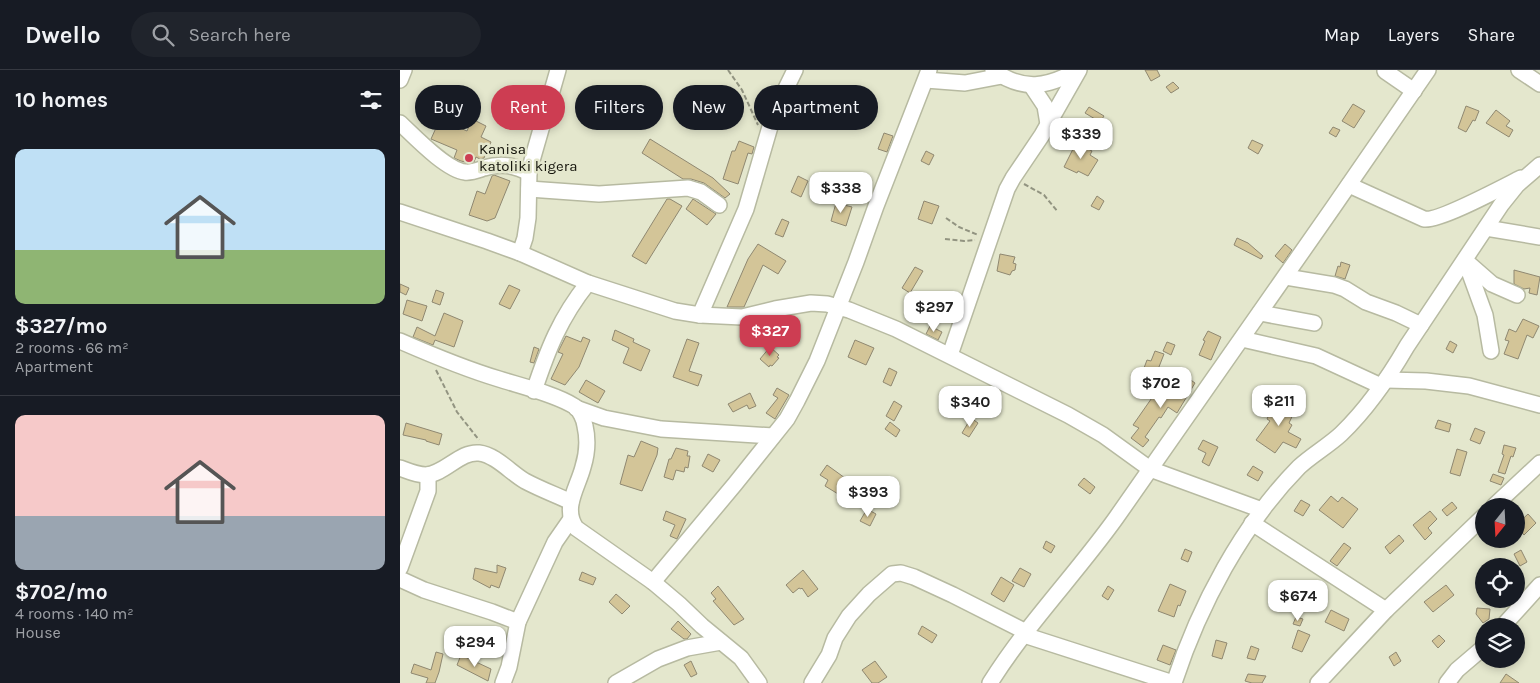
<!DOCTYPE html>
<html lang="en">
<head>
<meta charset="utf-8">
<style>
	:root { --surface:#171b24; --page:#20242c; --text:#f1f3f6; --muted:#9ea1a6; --line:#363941; --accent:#cd3d52 }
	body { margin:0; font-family:Karla,sans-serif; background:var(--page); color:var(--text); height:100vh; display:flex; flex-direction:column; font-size:19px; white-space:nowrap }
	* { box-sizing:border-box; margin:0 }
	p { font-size:16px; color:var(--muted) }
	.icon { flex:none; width:28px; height:28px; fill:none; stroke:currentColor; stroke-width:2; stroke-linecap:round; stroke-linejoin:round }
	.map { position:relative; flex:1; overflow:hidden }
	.details { display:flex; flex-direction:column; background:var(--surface); width:400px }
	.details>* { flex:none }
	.banner { position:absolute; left:15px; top:15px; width:475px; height:45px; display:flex; gap:10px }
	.needle { width:32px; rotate:198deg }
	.fabs { position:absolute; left:1075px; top:428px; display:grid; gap:10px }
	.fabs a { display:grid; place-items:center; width:50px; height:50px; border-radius:50%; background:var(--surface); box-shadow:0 2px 8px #0003; font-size:25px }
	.price { position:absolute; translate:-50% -42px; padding:0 11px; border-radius:10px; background:#fff; color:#222; font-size:16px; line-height:32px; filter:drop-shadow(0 1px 2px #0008) }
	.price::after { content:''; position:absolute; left:50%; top:30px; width:15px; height:11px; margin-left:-8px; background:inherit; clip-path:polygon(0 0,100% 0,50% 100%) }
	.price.active { background:var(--accent); color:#fff }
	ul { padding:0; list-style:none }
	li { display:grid; align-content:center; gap:10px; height:265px; padding:0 15px }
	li+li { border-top:1px solid var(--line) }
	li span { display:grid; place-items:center; height:155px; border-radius:10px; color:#555 }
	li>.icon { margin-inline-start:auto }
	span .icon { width:90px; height:90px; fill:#fffc; stroke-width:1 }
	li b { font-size:21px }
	h2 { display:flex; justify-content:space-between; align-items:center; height:60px; padding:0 15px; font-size:21px }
	.tag { padding:0 18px; border-radius:22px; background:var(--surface); box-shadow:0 2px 8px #0003; font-size:18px; line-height:45px }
	.tag.active { background:var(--accent); color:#fff }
	header { display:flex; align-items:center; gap:30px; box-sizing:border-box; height:70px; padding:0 25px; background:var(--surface); border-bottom:1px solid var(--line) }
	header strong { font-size:24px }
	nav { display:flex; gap:28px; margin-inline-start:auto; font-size:18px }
	.search { width:350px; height:45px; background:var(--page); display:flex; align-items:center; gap:12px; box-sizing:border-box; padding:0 18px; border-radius:28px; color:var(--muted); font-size:19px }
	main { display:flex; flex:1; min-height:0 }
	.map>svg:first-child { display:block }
	.building { fill:#d3c598; stroke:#8f8871 }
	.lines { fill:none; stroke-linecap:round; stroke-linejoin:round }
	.minor-casing { stroke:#b7baa1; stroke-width:18 }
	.path { stroke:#929481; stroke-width:2; stroke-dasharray:5 2.5; stroke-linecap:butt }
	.minor { stroke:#fff; stroke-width:15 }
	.poi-dot { fill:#cd3d52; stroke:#e4e7cd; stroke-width:2 }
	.labels { text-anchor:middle; stroke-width:5; stroke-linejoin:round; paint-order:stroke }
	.poi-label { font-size:15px; fill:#13130a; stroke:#e4e7cd; text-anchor:start }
</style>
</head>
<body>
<header>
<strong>Dwello</strong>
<div class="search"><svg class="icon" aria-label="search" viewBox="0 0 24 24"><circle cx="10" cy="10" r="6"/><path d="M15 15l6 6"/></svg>Search here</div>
<nav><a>Map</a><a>Layers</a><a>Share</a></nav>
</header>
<main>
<section class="details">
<h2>10 homes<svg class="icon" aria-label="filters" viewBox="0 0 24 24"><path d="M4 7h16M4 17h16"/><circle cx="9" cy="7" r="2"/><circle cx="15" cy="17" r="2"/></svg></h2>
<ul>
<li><span style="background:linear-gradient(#bfe0f5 65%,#8fb573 0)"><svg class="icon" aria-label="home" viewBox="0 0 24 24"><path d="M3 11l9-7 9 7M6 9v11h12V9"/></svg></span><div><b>$327/mo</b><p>2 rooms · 66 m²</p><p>Apartment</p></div></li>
<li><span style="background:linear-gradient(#f6c9c9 65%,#9aa5b1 0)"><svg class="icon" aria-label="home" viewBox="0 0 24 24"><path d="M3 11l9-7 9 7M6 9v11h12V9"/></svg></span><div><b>$702/mo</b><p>4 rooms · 140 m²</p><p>House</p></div></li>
</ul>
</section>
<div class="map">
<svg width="1140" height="613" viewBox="0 0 1140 613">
	<rect width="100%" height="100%" fill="#e4e7cd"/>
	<g class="building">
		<polygon points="745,0 757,0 760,6 751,11"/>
		<polygon points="773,12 779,18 771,23 766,17"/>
		<polygon points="953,34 965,41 954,58 942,51"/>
		<polygon points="1066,36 1079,41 1075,51 1073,50 1066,62 1058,58"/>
		<polygon points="689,37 704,46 700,52 685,43"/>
		<polygon points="1096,40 1110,51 1106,56 1113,60 1109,67 1086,53"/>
		<polygon points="40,49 67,61 72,49 86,56 81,67 91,72 84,88 80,89 76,87 74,92 69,93 61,91 54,88 57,80 31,69"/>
		<polygon points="933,57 940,60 936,67 929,63"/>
		<polygon points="484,63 493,66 487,82 478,79"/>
		<polygon points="250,69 313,108 330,124 325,128 304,113 291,109 283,109 242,83"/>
		<polygon points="852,70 863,75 858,84 848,78"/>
		<polygon points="339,71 354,77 352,84 348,83 338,114 323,109 332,81 335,81"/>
		<polygon points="676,73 692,81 690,85 698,90 688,106 678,101 677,103 664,97"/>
		<polygon points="526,81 534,85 529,95 521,91"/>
		<polygon points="94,105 110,111 95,148 87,151 69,145 77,121 85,124 92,106"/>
		<polygon points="398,106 408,111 401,127 391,122"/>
		<polygon points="697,126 704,131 699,140 691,136"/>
		<polygon points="267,129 270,129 282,136 246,194 232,186"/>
		<polygon points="293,129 316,144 307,155 286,139"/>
		<polygon points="524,131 539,136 532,154 518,149"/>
		<polygon points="436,133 452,137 446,156 431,151"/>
		<polygon points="382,149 389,152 383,167 375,164"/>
		<polygon points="837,168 848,173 863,186 861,189 834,175"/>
		<polygon points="358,174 386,191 378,204 363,195 344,237 327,237 348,189"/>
		<polygon points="885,174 892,180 883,193 875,186"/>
		<polygon points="600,184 615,187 613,193 616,194 615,200 612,201 610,205 597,201"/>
		<polygon points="941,192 950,195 945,209 935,206 938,196 940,197"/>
		<polygon points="515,197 523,201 510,223 502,218"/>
		<polygon points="1114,200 1140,207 1137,225 1129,223 1130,218 1124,219 1114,214"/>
		<polygon points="0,214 9,218 6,225 0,222"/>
		<polygon points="109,215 120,220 110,239 99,234"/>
		<polygon points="36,220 44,223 40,235 32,232"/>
		<polygon points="7,230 27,236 22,251 3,244"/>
		<polygon points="44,243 63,251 54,277 35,270 33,275 13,267 17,257 35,266"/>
		<polygon points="1123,249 1139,256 1133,268 1127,265 1118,289 1104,284 1109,271 1105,270 1109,259 1116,262"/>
		<polygon points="530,256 542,262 538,270 526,264"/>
		<polygon points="215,260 234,269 233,272 250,280 241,301 223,293 229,278 212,270"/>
		<polygon points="808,261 821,267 811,290 799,285 805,271 803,270"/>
		<polygon points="166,266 181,272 183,267 190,270 179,297 165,315 151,309 163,284 158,282"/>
		<polygon points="287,269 299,273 289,301 302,305 298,316 273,307"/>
		<polygon points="455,270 474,278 466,295 448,287"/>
		<polygon points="1050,271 1057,275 1053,283 1046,279"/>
		<polygon points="767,272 775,275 771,285 763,281"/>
		<polygon points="134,277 139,279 134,293 130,292"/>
		<polygon points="370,277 379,285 377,287 379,288 372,296 370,295 369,297 360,289"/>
		<polygon points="755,281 764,284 757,302 744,298 747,290 751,291"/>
		<polygon points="489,298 497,302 491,316 483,312"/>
		<polygon points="785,306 795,313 777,343 768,337 761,348 759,347 745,367 749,370 743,377 731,368 739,358 733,355 756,322 767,329 773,319 775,320"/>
		<polygon points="186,310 205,321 198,333 179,322"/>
		<polygon points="377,318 389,325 375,349 366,343 378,328 373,325"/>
		<polygon points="350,323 356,336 349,339 347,335 333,342 328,334"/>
		<polygon points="877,327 897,336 889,353 892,355 888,362 901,369 896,378 883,372 875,383 856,370 870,351 867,349"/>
		<polygon points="494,331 502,336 494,351 486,346"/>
		<polygon points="571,348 578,353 569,367 562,363"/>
		<polygon points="1038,350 1051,354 1049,362 1035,358"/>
		<polygon points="490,352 500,360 496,367 485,359"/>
		<polygon points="6,353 42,364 39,375 26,371 26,370 3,365"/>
		<polygon points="1075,358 1085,362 1080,374 1070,370"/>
		<polygon points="803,370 818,377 809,396 802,392 806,383 798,379"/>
		<polygon points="241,371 258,378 257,385 242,421 220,414 228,385 234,387"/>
		<polygon points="1104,375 1116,378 1113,387 1111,386 1105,404 1098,402 1104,385 1102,384"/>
		<polygon points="276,378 288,381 287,386 290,386 288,398 285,397 284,402 276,400 273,410 264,407 269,389 271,389"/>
		<polygon points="1057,379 1067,382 1060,406 1050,403"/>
		<polygon points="308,384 320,390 313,402 302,396"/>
		<polygon points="427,395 445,408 444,410 458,418 456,427 448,430 425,416 428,410 420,405"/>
		<polygon points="853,396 863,402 858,411 847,405"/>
		<polygon points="1093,404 1104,408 1101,415 1090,411"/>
		<polygon points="684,408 695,417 690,424 678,415"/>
		<polygon points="931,426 938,432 942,427 958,439 943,458 919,440"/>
		<polygon points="901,430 910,435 903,446 894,441"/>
		<polygon points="1052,432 1057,438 1047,446 1042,440"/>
		<polygon points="467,439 476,444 470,456 460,451"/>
		<polygon points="266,441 286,449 277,469 270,466 275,455 263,450"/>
		<polygon points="1030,441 1037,449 1028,458 1032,463 1025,470 1013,455"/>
		<polygon points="1128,444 1136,453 1124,465 1116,455"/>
		<polygon points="999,465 1004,471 990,484 985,477"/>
		<polygon points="646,471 655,476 651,483 643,478"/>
		<polygon points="944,473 951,478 937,496 930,491"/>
		<polygon points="785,479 792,482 788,492 781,489"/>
		<polygon points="1121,480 1127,492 1120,496 1114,484"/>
		<polygon points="97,495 106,498 99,518 91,515 90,518 73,509 75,498 97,503"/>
		<polygon points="620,498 631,504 624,517 612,511"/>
		<polygon points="403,500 418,519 408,527 402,518 401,519 399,518 393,523 386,515"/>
		<polygon points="182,502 196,508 193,515 179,510"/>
		<polygon points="601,507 614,515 604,532 591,524"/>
		<polygon points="770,514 786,521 780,536 778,535 774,547 758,541"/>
		<polygon points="1046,515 1054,525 1033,542 1024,532"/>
		<polygon points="318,516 344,549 334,555 313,531 316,529 311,523"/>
		<polygon points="708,516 714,520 708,530 702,526"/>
		<polygon points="216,524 230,536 222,544 209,532"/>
		<polygon points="1077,538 1090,539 1089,549 1083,553 1076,544"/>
		<polygon points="931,540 949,549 944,561 925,552"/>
		<polygon points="896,547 903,549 900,556 893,554"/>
		<polygon points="278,551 291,564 287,569 284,569 271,559"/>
		<polygon points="522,556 537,565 532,573 518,564"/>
		<polygon points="898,560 910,565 902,582 892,578"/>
		<polygon points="1039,565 1045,571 1038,578 1032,571"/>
		<polygon points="816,570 827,573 822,589 812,586"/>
		<polygon points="763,575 776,580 770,595 757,590"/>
		<polygon points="851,576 859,579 855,590 847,588"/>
		<polygon points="36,582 43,584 39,602 35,613 26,613 28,608 11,603 14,594 31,600"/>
		<polygon points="996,582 1001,591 994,596 989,587"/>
		<polygon points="61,585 91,599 88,611 57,595"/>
		<polygon points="291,591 297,604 291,607 284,595"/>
		<polygon points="475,591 487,607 478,613 472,613 462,600"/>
		<polygon points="848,604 866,606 862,613 852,613 845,611"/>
		<polygon points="1106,604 1119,613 1100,613"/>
	</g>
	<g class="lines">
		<g class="minor-casing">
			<g id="minor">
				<path d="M593 0C623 22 648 17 678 0"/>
				<polyline points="1119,0 1140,14"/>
				<polyline points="985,1 1014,21"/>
				<polyline points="0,10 4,0"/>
				<polyline points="526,10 565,13 602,6"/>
				<polyline points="631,15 645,36 648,54"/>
				<path d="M0 53C14 66 46 100 65 102 71 103 78 100 84 98 101 93 114 95 129 103"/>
				<path d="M949 115 1024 149C1038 152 1103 117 1121 108"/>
				<polyline points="129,119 199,124 288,118 301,122 319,135"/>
				<polyline points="0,142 87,171 120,183 188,213 275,241 300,245 342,247 375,239 411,233 427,234 449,240 496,259 668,345 703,365 750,399 862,440"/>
				<polyline points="1086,158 1140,167"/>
				<polyline points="120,183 125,168 128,148 129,101 158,0"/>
				<polyline points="1065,190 1085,245 1091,281"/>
				<polyline points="1068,193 1092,214 1117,225"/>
				<polyline points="886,207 934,215 945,219 966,232 996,243 1021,255"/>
				<polyline points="860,243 914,253"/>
				<polyline points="300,245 346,139 374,43 395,0"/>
				<polyline points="842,269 916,286 981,316"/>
				<path d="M0 271C32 285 66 299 99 309 121 316 155 324 174 336 180 340 184 349 185 356 188 369 187 384 183 397 178 417 162 438 176 458L253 512 279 534 302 556 341 588 359 613"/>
				<polyline points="550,285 607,119 613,108 642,65 679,0"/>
				<polyline points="986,310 1026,311 1069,316 1140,335"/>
				<path d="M134 321C148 279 160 248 188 213"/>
				<polyline points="176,338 204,348 261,359 373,366"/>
				<path d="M0 398C8 401 17 405 26 405 45 404 60 381 79 383 96 385 111 403 125 411 140 419 156 425 171 432"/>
				<polyline points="1094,436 1140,393"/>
				<polyline points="852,453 986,540"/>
				<polyline points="0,498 28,421 28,405"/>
				<polyline points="0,509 24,520 92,542 118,552"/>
				<polyline points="253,512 335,414 387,349 397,331 417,291 456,192 476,136 529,0"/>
				<polyline points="1103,556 1140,515"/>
				<polyline points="624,565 773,613"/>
				<polyline points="103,613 109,597 118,552 155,472 171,449"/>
				<polyline points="216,613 258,589 287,578 321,572"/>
				<polyline points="412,613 429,585 435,568 449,546 469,524 492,504 501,503 514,507 553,525 626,562"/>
				<path d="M590 613C627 554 676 504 716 448 821 299 925 150 1028 0"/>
				<path d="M774 613C799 536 842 455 899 397 912 385 928 376 941 364 967 339 989 307 1007 276L1101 135 1117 115 1140 95"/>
				<polyline points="918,613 986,540 1084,446"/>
				<polyline points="1047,613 1057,600 1084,577"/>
			</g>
		</g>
		<g class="path">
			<polyline points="328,0 342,20 358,55"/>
			<polyline points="624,114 644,125 658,142"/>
			<polyline points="546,148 559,157 578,165"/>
			<polyline points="545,169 564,171 575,170"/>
			<polyline points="36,300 57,342 79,370"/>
		</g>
		<use href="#minor" class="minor"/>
	</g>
	<circle class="poi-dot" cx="69" cy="88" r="5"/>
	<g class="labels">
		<g class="poi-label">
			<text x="79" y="84">Kanisa<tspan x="79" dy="17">katoliki kigera</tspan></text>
		</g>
	</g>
</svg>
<div class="fabs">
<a><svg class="needle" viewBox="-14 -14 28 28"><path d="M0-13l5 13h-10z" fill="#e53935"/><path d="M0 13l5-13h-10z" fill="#9ea1a6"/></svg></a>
<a><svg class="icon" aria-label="locate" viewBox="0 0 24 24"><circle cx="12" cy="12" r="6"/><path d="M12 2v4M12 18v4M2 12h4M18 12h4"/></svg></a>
<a><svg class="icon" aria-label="layers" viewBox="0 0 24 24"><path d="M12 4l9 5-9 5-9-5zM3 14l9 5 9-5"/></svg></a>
</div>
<b class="price" style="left:681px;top:90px">$339</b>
<b class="price" style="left:441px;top:144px">$338</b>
<b class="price" style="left:534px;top:263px">$297</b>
<b class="price active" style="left:370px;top:287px">$327</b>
<b class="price" style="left:761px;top:339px">$702</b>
<b class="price" style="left:879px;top:357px">$211</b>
<b class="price" style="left:570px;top:358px">$340</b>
<b class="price" style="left:468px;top:448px">$393</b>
<b class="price" style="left:898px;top:552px">$674</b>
<b class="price" style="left:75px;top:598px">$294</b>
<div class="banner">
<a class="tag">Buy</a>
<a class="tag active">Rent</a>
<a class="tag">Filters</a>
<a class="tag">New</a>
<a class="tag">Apartment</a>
</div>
</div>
</main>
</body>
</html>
